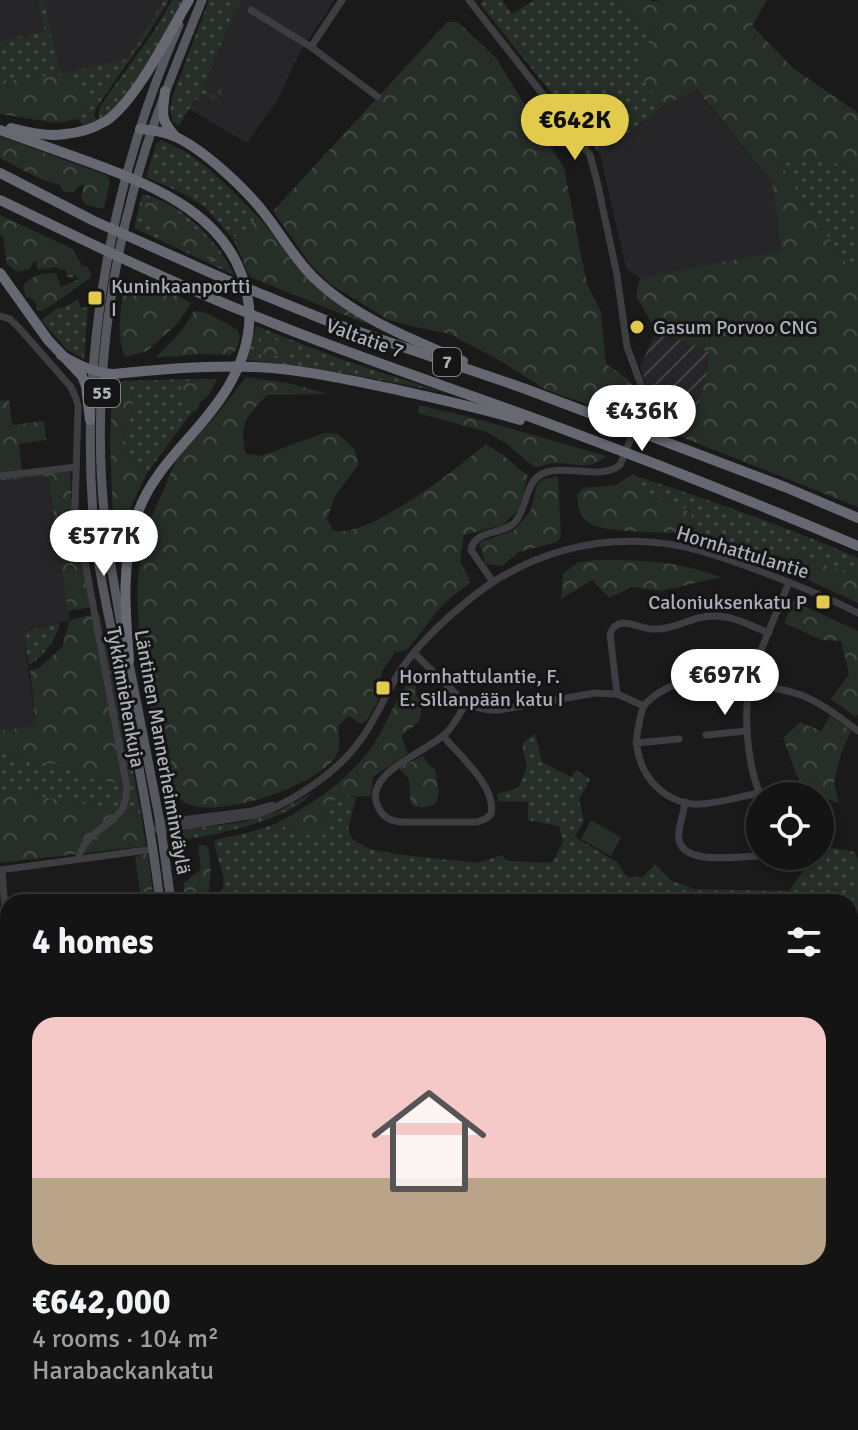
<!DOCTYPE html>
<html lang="en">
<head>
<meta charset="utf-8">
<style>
	:root { --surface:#141414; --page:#212122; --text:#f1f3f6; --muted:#9d9ea0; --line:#333334; --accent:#e1ca4c }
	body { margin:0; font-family:Signika,sans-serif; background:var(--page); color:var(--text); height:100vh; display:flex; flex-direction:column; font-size:30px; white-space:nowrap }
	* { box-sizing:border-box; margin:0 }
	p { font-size:26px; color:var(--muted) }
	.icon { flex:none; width:44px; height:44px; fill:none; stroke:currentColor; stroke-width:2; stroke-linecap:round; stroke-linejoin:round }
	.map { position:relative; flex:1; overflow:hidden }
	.side { position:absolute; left:0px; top:894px; width:858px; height:536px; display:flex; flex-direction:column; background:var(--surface); border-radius:24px 24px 0 0; box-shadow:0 4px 12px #0003,0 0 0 2px var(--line) }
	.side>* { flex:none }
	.tools { position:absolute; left:746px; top:782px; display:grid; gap:16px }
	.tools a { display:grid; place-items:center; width:88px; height:88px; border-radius:50%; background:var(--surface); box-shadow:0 4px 12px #0003,0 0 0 2px var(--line); font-size:40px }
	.price { position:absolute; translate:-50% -68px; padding:0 18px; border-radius:28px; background:#fff; color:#222; font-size:26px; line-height:52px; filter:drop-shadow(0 2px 4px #0008) }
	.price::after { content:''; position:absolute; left:50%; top:48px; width:24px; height:18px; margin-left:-12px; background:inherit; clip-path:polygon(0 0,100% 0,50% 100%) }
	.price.on { background:var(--accent); color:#111 }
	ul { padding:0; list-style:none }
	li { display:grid; align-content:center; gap:16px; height:424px; padding:0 32px }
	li+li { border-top:2px solid var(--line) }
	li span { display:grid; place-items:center; height:248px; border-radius:24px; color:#555 }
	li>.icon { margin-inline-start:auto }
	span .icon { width:144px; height:144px; fill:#fffc; stroke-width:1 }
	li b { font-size:34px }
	h2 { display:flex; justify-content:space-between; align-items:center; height:96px; padding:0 32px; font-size:34px }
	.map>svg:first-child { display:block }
	.built { fill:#262628 }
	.industrial { fill:url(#industrial-furrows) }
	.grass { fill:url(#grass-dots) }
	.forest { fill:url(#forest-crowns) }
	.cemetery { fill:url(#cemetery-stones) }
	.garden { fill:#262e28 }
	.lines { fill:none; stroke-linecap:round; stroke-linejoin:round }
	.stream { stroke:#333840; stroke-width:2 }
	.minor { stroke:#3d3d42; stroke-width:7 }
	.major { stroke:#57575f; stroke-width:9 }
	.highway { stroke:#676871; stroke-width:10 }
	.poi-dot { fill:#e1ca4c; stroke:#151516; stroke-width:3 }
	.labels { text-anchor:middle; stroke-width:6; stroke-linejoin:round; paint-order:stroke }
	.shield { fill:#151516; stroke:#7f8189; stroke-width:2 }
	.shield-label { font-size:18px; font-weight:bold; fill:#adafba }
	.poi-label { font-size:20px; fill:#adafba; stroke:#151516; text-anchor:start }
	.street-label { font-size:20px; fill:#adafba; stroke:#151516 }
</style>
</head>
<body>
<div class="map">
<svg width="858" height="1430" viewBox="0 0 858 1430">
	<defs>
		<pattern id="industrial-furrows" width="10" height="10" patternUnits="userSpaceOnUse" patternTransform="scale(2)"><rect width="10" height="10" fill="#262628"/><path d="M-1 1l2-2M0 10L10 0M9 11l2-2" fill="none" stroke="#434345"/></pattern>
		<pattern id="grass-dots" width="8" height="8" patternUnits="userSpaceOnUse" patternTransform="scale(2)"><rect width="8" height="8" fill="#262e28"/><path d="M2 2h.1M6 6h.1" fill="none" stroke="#434a45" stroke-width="1.8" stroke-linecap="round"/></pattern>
		<pattern id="forest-crowns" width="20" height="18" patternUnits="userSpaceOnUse" patternTransform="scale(2)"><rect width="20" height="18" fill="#262e28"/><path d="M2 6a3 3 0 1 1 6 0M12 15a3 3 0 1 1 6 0" fill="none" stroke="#434a45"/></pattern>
		<pattern id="cemetery-stones" width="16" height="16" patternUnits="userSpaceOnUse" patternTransform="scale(2)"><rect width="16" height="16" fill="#262e28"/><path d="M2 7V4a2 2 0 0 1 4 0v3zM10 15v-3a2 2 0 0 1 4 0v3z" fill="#434a45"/></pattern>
	</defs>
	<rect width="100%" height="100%" fill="#1a1a1b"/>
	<g class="built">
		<polygon points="0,0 164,0 127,59 61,75 49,30 0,41"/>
		<polygon points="239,0 335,0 300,52 277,101 247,143 189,109"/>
		<polygon points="695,89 772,183 781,252 640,278 626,268 600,154 662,107"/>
		<polygon points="48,475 70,620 23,632 36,725 0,731 0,481"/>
	</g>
	<polygon class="industrial" points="656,331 709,351 707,374 697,411 650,395 640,367"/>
	<g class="grass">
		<polygon points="38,0 44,0 51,30 50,31 61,74 127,59 164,0 169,0 148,34 96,108 94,115 97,120 83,125 78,119 87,102 61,75 0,81 0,41 45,31"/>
		<path d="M172 0H184C162 39 138 96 99 120V109L103 102 154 31Z"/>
		<polygon points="209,0 239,0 241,5 241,7 236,8 202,89 217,96 222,84 223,85 217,101 201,94 198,100 195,99 179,125 173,122 170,110 173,95"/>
		<polygon points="483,0 502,0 512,14 534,0 617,0 630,17 650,27 648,46 637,71 662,107 600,154 480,4"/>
		<path d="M161 140C203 157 232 190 262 221L236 242 204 206 182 193 146 177 156 144Z"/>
		<polygon points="826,160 858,171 858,281 787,176 782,162"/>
		<path d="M142 194C182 203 217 239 234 275L134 228Z"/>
		<polygon points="78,300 81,308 88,307 84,359 67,350 41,320 59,307 62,308"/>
		<path d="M256 326 343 360 445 393C379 379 314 367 246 360Z"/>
		<polygon points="190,379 181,390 189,411 192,412 147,473 133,466 126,454 124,433 132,415 133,392 123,381"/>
		<path d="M639 477C713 501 786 527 858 558V577L812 560 795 551 771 557 687 532 695 525 689 510 645 494 640 486Z"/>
		<path d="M60 623C56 640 44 656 29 665L23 632Z"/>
		<path d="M535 733 542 762 571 777 576 770 590 779 579 800 584 820 575 837 617 862 627 877H643L655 864 671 881 695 889 789 891 809 863 810 856H820L821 806 828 847 855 852 858 859V923H850V902H596L594 899 565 896 559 902H215C217 898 220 894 222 890 228 875 214 856 215 840L248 833 275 824 312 836 328 826 324 814C333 799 338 795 356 797L348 830 353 840 370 849 395 854 477 863 502 855 507 861 548 863 553 861 563 842 559 826 528 820V802L498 801 497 794 518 788 527 767 522 744Z"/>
		<polygon points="0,753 31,761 60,765 88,778 119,783 132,765 141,814 0,790"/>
		<path d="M312 793C286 823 209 835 170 843 169 836 170 834 176 831L244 822 278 811Z"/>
		<polygon points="850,1307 858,1326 858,1379 850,1375"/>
	</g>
	<g class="forest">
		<polygon points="617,0 650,0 652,2 661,0 767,0 752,26 793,68 858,113 858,171 826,160 782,163 787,176 858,281 858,507 646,423 651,410 650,395 697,410 707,374 709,352 656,331 636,296 640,278 781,251 772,183 696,89 662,107 637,71 639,51 648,46 650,27 630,17"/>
		<path d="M447 22H458L496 58 564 168 587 284 601 312 606 364C634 383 641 386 635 421L546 390 502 362 450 334 415 327 387 319 330 284 311 265 273 211Z"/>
		<polygon points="61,75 87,102 78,119 57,123 0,114 0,81"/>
		<path d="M0 136 108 176 110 181 104 207 102 209 85 204 81 198 84 185 81 184 74 192H64L59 184C45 184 15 165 0 158Z"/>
		<path d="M145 198C164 204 206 233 217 251 219 255 219 259 221 263 187 250 141 243 145 198Z"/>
		<path d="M0 215 73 249 82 266 88 267 91 273 89 279 43 311H36V304L31 298 26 297 23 286C31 275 43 273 56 273L61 287 79 279 74 275 72 279 67 276 66 270H60L56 267 38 270 36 261 33 263 29 269 18 272 7 264 3 236H0Z"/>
		<polygon points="256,219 262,221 305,273 365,320 364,323 250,277 233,238 239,233 247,233 252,228 251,223"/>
		<path d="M124 283 131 285 138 293 147 287 172 293 191 303 177 324 147 351 125 357C115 335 122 307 124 283Z"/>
		<path d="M194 311C210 311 224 323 238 330L240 337 236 350 230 355 201 354 155 358 181 332Z"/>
		<polygon points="265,336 284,343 297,351 281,356 261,356 257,344"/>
		<path d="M246 377 288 383 329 394 267 395C247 416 238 423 246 454L261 456 324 433 338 434 354 448 359 464 335 496 327 519 333 530C366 541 460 466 486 444L504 456 528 476 518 510 503 525 464 535 460 561 471 582 443 604 408 649 395 653 382 671 378 701 367 720 361 724 349 716 338 726C339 736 341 746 336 756 318 786 209 824 181 800 156 778 157 740 151 709 141 653 129 591 146 534 150 519 157 504 164 489 169 478 173 465 179 456 188 443 201 431 212 420 224 406 235 391 246 377Z"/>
		<polygon points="190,379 217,379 210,393 199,404 198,410 192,412 189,411 180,389"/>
		<polygon points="123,381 133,392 132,415 124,433 126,454 133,466 147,473 129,511 123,513 119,520 113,521 110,442 112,389"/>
		<polygon points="9,400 12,425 44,421 46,440 19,444 22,471 0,474 0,401"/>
		<path d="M419 405 474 418 606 456C590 471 574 463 555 463 548 463 541 466 535 468L508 445 487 432 418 413Z"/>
		<polygon points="70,470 72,503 92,607 68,611 48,476 0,481 0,478"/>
		<path d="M633 474 639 477C645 514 690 491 695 526L687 532 680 533C661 532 603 533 589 523 580 517 577 505 577 495L583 488 616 485Z"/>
		<polygon points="558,476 561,537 557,542 519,552 502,566 485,564 479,542 513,531 530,512 537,485 543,479"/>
		<polygon points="795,551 812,560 858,577 858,603 800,576 779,555"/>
		<path d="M598 560C645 560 677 561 721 577L661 591 632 587 609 598 592 580 561 599 563 574 578 562Z"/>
		<polygon points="793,601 858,631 858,714 856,717 831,699 849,674 841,641 822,640 784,623"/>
		<polygon points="99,613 132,765 119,783 88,778 60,765 31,761 0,753 0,731 36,725 30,671 39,668 62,647 70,620"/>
		<path d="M412 677 417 678 415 695 423 703 419 722 401 736 408 753 373 777 371 796C346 798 339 789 324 814L328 826 323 836H312L275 824C314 803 350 780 375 742 388 721 397 696 412 677Z"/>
		<polygon points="830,716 851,731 841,754 834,783 839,803 803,792 783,738 800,722 821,731"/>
		<path d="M423 756 429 765 435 769 439 792 437 802C429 808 421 808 412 806 408 797 411 783 408 778 406 775 403 773 400 770V767Z"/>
		<polygon points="0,790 141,814 146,846 0,863"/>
		<path d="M203 845 208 847C212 865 212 885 205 902H184V883L201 869 198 846Z"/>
		<polygon points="148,854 154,902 141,902 135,856"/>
		<polygon points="850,1375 858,1379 858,1430 788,1430 787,1422 850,1422"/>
		<polygon points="439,1422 707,1422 710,1430 537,1430 521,1428 519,1430 436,1430"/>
	</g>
	<polygon class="cemetery" points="238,1422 361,1422 383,1424 395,1430 240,1430"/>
	<polygon class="garden" points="591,820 621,837 611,856 581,839"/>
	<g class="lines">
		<polyline class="stream" points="850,1008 858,1012"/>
		<g class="minor">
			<path d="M469 0 590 155 597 181 617 275 627 347 643 390 641 414 620 465C600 481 564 463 542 474 525 482 527 509 515 522 503 536 475 528 471 550L493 582"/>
			<polyline points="251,10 311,47 378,97"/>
			<polyline points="311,47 342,0"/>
			<path d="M0 316 10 319 20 329 71 387 76 398 78 406 75 508 127 788C126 796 126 805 120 812 104 831 86 832 78 859"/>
			<polyline points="0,476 76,467"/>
			<path d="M414 653 461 699C472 707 485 711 499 710L595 693 617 694 644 706"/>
			<path d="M617 694 610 634C618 613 638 629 654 629 675 630 694 615 715 616 733 616 751 626 769 633"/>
			<polyline points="706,735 747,731"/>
			<path d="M443 736C460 756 497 787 491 814L487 818 477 822H404C393 822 383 818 378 807 362 773 425 753 445 734 454 726 460 713 466 703"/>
			<polyline points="636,743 679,739"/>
			<path d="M759 793C742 796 709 806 693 804 654 800 629 760 639 724 640 719 641 711 644 706 651 696 669 686 680 683 706 677 776 686 801 695 822 703 840 718 858 731"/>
			<path d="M760 794C747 763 742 709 752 676 762 644 777 613 789 582"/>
			<path d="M685 802C684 814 677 828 679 840 684 866 740 856 760 856"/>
			<polyline points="158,823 252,811 272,805"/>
			<path d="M149 828 161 830 256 815C296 801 343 769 366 732 379 712 388 689 402 668 419 644 442 622 465 603 524 553 599 532 675 545 703 550 731 560 757 570 792 583 825 596 858 613"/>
			<polyline points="0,870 147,850"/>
			<polyline points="2,870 8,950"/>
			<polyline points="0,1070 4,1073 0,1078"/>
			<polyline points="0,1147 8,1153"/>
			<polyline points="850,1158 858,1165"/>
			<polyline points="850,1257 858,1248"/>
			<polyline points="0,1259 8,1268"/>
			<polyline points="0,1328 8,1328"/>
			<polyline points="0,1402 8,1401"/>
			<polyline points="400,1422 406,1430"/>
			<polyline points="711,1422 715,1430"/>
			<polyline points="102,1430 104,1422"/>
			<polyline points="167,1430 167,1422"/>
		</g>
		<g class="major">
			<path d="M123 635C116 597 109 559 105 521 93 411 105 295 134 189 151 124 177 62 202 0"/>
			<polyline points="127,653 160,822 171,902"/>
			<path d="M160 902C151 826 136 751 121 676 111 626 99 577 94 527 79 357 111 181 179 25"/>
			<polyline points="0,1028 8,1034"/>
			<polyline points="210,1422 210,1430"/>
			<polyline points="220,1422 221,1430"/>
		</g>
		<g class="highway">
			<path d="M165 91C163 113 159 118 175 136"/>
			<path d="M11 128C28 132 47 137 65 134 79 133 94 128 106 121 137 100 169 33 189 0"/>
			<path d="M140 129C153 130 165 132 176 137 206 151 249 192 268 218 283 238 296 260 313 277 354 317 411 339 463 361"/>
			<path d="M0 130C31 141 61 152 92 163 157 187 232 217 247 294 254 326 245 358 228 387 201 433 155 463 137 515 121 562 125 611 129 660"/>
			<polyline points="0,173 94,221 229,281 330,322 523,388 785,487 858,518"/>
			<path d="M0 200C89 243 178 286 270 322 369 362 471 394 571 432 668 468 763 506 858 546"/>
			<polyline points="0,273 48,340 82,376 86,386 90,420"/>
			<path d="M61 355C78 365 94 373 114 374 161 369 208 365 255 367 300 369 345 379 389 388 433 398 477 407 520 420"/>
		</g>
	</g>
	<g class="poi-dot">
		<rect x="87" y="290" width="16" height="16" rx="4"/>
		<circle cx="637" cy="327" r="8"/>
		<rect x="815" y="594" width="16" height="16" rx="4"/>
		<rect x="375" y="680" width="16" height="16" rx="4"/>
	</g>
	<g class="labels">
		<g class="shield">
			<rect x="433" y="348" width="28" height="28" rx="6"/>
			<rect x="84" y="379" width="36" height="28" rx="6"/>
		</g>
		<g class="shield-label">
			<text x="447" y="368">7</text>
			<text x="102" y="399">55</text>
		</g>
		<g class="poi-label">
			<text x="111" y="293">Kuninkaanportti<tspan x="111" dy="23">I</tspan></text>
			<text x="653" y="334">Gasum Porvoo CNG</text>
			<text x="807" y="609" text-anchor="end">Caloniuksenkatu P</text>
			<text x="399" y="683">Hornhattulantie, F.<tspan x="399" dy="23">E. Sillanpään katu I</tspan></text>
		</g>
		<g class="street-label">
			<text transform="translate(365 338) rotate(20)" y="7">Valtatie 7</text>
			<text transform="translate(743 552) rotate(17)" y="7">Hornhattulantie</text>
			<text transform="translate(126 697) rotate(80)" y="7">Tykkimiehenkuja</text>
			<text transform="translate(163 752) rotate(80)" y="7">Läntinen Mannerheiminväylä</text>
		</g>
	</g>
</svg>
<div class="tools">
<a><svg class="icon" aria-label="locate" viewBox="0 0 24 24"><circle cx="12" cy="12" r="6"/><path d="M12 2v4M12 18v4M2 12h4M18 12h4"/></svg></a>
</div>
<b class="price on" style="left:575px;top:162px">€642K</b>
<b class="price" style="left:642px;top:453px">€436K</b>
<b class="price" style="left:104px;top:578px">€577K</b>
<b class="price" style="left:725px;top:717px">€697K</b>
<section class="side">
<h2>4 homes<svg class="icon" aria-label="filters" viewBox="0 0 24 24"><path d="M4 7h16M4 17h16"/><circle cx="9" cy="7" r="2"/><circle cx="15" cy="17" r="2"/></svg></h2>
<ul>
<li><span style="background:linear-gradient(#f6c9c9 65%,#b9a48a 0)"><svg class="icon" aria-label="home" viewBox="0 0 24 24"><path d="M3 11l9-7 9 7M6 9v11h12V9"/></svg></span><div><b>€642,000</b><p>4 rooms · 104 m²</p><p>Harabackankatu</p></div></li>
</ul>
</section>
</div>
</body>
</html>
